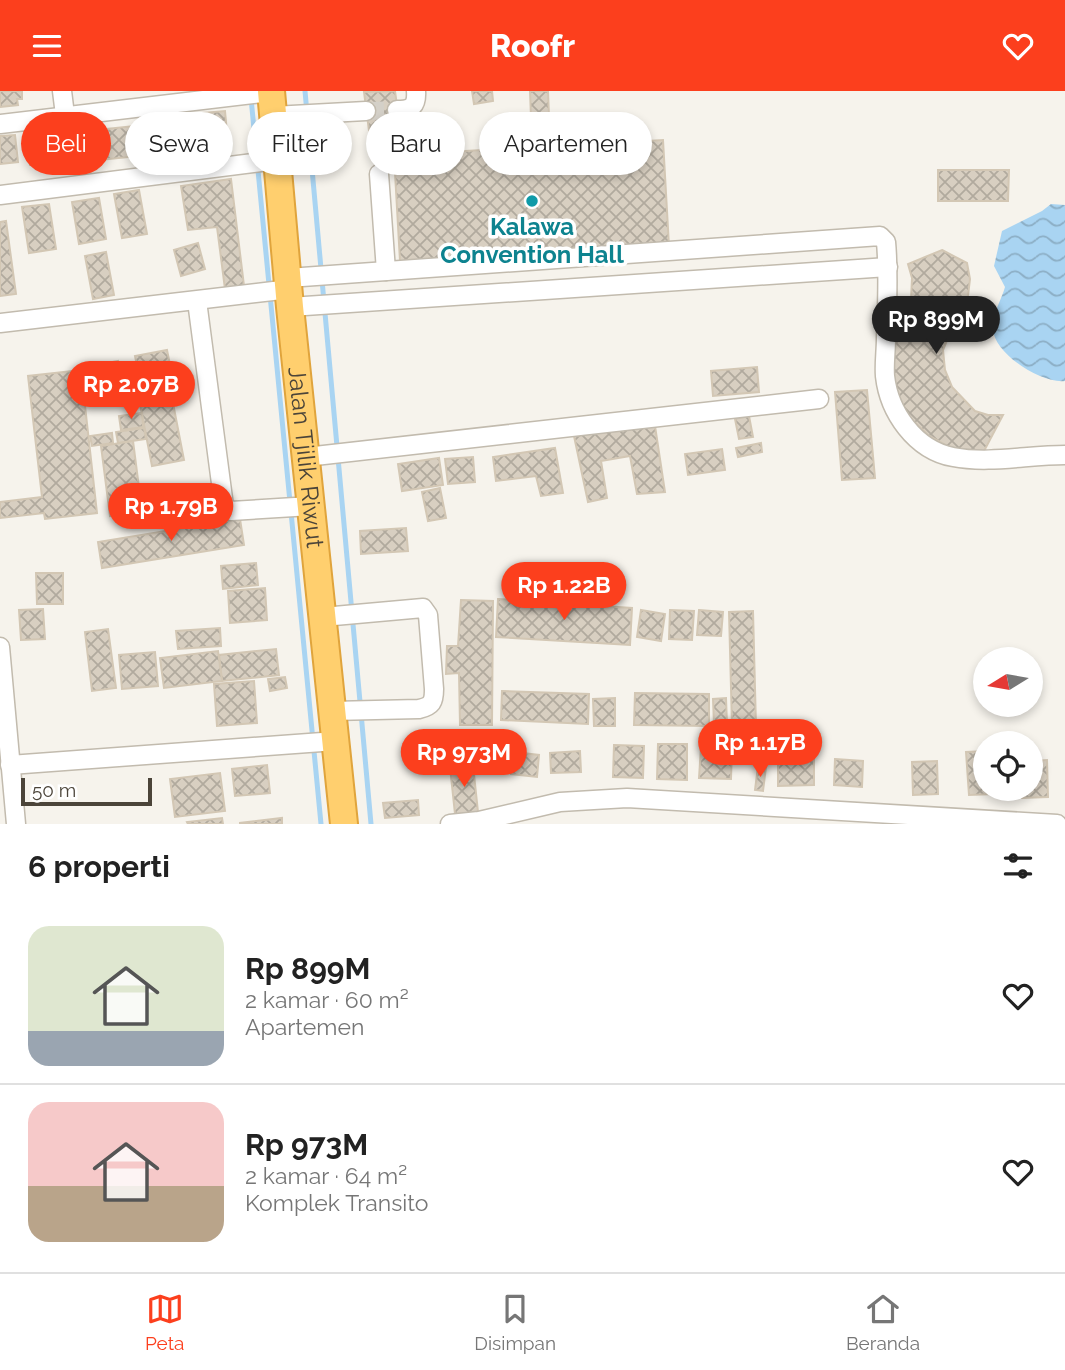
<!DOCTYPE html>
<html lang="id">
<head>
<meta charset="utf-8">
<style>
	:root { --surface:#fff; --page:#f2f2f2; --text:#222; --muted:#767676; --line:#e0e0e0; --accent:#fc3f1d }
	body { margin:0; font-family:Raleway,sans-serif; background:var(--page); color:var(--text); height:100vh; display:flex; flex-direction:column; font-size:26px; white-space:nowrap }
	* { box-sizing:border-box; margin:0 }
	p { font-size:23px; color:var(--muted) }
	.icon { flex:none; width:38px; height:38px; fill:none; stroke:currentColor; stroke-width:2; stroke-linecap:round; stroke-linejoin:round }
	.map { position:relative; height:733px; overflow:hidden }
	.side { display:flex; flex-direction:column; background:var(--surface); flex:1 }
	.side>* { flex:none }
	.top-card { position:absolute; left:21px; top:21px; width:700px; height:63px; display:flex; gap:14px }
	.needle { width:46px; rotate:259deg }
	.controls { position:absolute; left:973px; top:556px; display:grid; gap:14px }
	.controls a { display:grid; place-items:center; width:70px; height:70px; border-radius:50%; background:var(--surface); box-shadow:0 4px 10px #0003; font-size:35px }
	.scale { position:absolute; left:21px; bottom:18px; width:131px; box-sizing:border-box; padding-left:7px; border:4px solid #4b4439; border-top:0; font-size:19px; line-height:24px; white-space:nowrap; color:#4b4439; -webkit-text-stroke:5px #fff; paint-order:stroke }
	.price { position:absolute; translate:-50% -60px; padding:0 16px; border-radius:24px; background:var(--accent); color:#fff; font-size:23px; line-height:46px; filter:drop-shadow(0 2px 4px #0008) }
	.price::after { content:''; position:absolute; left:50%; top:42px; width:21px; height:16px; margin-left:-10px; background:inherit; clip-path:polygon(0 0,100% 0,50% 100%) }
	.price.active { background:#222; color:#fff }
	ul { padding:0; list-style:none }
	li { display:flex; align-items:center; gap:21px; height:175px; padding:0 28px }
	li+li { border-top:2px solid var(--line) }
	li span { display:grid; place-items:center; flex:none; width:196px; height:140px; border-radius:21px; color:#555 }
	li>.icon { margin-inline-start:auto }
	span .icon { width:84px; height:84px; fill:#fffc; stroke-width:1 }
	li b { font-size:30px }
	h2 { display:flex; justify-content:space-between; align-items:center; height:84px; padding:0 28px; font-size:30px }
	.chip { padding:0 24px; border-radius:32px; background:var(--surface); box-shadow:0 4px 10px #0003; font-size:24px; line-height:63px }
	.chip.active { background:var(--accent); color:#fff }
	header { display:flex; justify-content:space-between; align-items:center; height:91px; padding:0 28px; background:var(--accent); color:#fff; font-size:32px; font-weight:800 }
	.menu { display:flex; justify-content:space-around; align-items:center; height:98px; border-top:2px solid var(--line); background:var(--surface); font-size:19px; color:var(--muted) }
	.menu a { display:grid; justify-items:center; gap:4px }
	.menu .active { color:var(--accent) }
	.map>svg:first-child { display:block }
	.water { fill:url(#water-waves) }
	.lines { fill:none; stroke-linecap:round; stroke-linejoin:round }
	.stream { stroke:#a9d4f2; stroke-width:5 }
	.building { fill:url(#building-cross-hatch); stroke:#d3c7b4; stroke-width:2 }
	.minor-tunnel { stroke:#d4d0c8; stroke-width:18; stroke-dasharray:18 9; stroke-linecap:butt }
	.minor-casing { stroke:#c2bbae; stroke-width:21 }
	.highway-casing { stroke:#e0a43c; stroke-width:30 }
	.minor { stroke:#fff; stroke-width:18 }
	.highway { stroke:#ffcf6e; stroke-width:26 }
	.culture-dot { fill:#0f9aa8; stroke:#fff; stroke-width:2.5 }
	.labels { text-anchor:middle; stroke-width:7; stroke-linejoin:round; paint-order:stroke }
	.culture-label { font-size:24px; font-weight:bold; fill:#0d838f; stroke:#fff }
	.street-label { font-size:24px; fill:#4b4439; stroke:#fff }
</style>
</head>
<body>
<header><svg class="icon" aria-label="menu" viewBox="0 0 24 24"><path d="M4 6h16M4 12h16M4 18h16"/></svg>Roofr<svg class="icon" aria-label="heart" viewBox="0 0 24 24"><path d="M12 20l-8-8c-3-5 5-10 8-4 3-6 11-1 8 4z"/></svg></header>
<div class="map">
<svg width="1065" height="733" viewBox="0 0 1065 733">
	<defs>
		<pattern id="water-waves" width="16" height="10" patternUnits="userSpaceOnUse" patternTransform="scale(1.75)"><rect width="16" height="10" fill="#a9d4f2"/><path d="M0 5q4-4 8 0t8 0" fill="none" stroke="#8caec5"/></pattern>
		<pattern id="building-cross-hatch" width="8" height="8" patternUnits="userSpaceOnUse" patternTransform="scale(1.75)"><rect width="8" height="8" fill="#d8cfc1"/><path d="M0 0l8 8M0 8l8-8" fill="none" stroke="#b1aa9e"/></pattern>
	</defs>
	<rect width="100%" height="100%" fill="#f6f3ec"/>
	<path class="water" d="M1051 113 1065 114V290C1042 293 994 263 993 238 992 223 1001 210 1005 196L994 175 1002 140 1042 120Z"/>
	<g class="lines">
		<g class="stream">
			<polyline points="305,0 371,733"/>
			<polyline points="251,7 290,411"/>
			<polyline points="291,421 321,733"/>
		</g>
	</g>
	<g class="building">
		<polygon points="0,0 22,0 22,8 17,8 18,14 0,16"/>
		<polygon points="395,0 403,59 372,63 364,1"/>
		<polygon points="472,0 492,0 493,10 474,13"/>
		<polygon points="530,0 548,0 549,25 531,26"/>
		<polygon points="225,20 229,64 208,66 203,22"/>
		<polygon points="163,32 166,62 81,71 78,41"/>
		<polygon points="65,42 69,69 30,74 26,48"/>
		<polygon points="15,44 18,71 0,73 0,45"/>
		<polygon points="663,49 669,155 400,170 394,64"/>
		<polygon points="938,79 1009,79 1008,110 938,110"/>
		<polygon points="231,88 244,195 225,198 217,136 188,139 181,95"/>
		<polygon points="139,99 147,143 122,147 114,103"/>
		<polygon points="99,107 106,148 79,153 72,111"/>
		<polygon points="49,113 56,158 29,162 22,116"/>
		<polygon points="6,130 16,203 0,205 0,131"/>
		<polygon points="198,152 205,178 181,185 174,159"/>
		<polygon points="942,159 967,172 970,188 967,213 955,240 952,237 943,259 945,279 952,296 975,320 988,324 1003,324 983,362 951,357 928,344 908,325 895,301 891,259 899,225 911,209 912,187 908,173"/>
		<polygon points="106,161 114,204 93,208 85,165"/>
		<polygon points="167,259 176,303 144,310 135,265"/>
		<polygon points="118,270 125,306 97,311 91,275"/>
		<polygon points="757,276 759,301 713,305 711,280"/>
		<polygon points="81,279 97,422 45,428 44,422 0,427 0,411 42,406 28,285"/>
		<polygon points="867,299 875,387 842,389 835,301"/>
		<polygon points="172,307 184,369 152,375 140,313"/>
		<polygon points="142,322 143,336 121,339 119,325"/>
		<polygon points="749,325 753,346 739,348 735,328"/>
		<polygon points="655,335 665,401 637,403 630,365 601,370 607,407 588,411 574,345"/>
		<polygon points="144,337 146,348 118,352 116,341"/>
		<polygon points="112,342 113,352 92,355 90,345"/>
		<polygon points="133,350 142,420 110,425 101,355"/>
		<polygon points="761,352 762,361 738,366 736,357"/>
		<polygon points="555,357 563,402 541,405 536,385 496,390 493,366"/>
		<polygon points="722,358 725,379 688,384 685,363"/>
		<polygon points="473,366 475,391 448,393 445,368"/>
		<polygon points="439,367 443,394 402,400 398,373"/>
		<polygon points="440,397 446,427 428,430 422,401"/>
		<polygon points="240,428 244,454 102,477 98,451"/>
		<polygon points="406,437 408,460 361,463 360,440"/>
		<polygon points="256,472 258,494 223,498 221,475"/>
		<polygon points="36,482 63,482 63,513 37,513"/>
		<polygon points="265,497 267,529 230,532 228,500"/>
		<polygon points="498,508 632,517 630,554 496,546"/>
		<polygon points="461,509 493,510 492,634 460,634 459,582 446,583 447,555 458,555"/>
		<polygon points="43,518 45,548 21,549 19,519"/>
		<polygon points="641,519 665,523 661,550 637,546"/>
		<polygon points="670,519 694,520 692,549 669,548"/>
		<polygon points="699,519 723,521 721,545 697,544"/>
		<polygon points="753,520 756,635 732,635 729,521"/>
		<polygon points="220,537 221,555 178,558 176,540"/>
		<polygon points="108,538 116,597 92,600 85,541"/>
		<polygon points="276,558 279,584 222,590 219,564"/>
		<polygon points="218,560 222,590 164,597 160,567"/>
		<polygon points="155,561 158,595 122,598 119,564"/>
		<polygon points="285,586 287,597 270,600 268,588"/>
		<polygon points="254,590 257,632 217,635 214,593"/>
		<polygon points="502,600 589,603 588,633 501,629"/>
		<polygon points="635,602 709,603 709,635 634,634"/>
		<polygon points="615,607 615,635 594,635 593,608"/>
		<polygon points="726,607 727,633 714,634 713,608"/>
		<polygon points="658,653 687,653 687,689 657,688"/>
		<polygon points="614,654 644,655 643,687 613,686"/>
		<polygon points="701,656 732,657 731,688 699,687"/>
		<polygon points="580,660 581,681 551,682 550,662"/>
		<polygon points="985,660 985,698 994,698 994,703 969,704 966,661"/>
		<polygon points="514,661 539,664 537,686 511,683"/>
		<polygon points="814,667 814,694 778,695 778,668"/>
		<polygon points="835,668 863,670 862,696 834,694"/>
		<polygon points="1047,669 1048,706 1022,707 1021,698 1031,698 1031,670"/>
		<polygon points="937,670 938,703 913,704 912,671"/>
		<polygon points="267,674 270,702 235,705 232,678"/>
		<polygon points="473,674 478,721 455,723 450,676"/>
		<polygon points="758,675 766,676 763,700 755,699"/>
		<polygon points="220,682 225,720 175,726 170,688"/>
		<polygon points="418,709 419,724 385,727 383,712"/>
		<polygon points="222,727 223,733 188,733 187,731"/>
		<polygon points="282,727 282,733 240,733 240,732"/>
	</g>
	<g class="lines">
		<polyline class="minor-tunnel" points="366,20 397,19"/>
		<g class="minor-casing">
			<g id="minor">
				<polyline points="62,0 65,24"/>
				<path d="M397 19C412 19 417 15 416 0"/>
				<polyline points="273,25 366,20"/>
				<polyline points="0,33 271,1"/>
				<polyline points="379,83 386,180"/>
				<polyline points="0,104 277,69"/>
				<path d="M288 187 880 145 886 151C889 183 887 215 886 247 886 260 884 273 885 285 889 321 915 359 953 366 989 373 1028 364 1065 364"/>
				<polyline points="197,210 224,415 231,420 311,415"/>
				<polyline points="290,216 888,176"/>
				<polyline points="0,232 290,198"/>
				<polyline points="306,366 819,308"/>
				<path d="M323 526 423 517 428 524 434 598C434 611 432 615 419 618L332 620"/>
				<polyline points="0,556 16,733"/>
				<polyline points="10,674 336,650"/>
				<polyline points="450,733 479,730 560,711 627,707 1057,733"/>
			</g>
		</g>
		<g class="highway-casing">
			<g id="highway">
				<path id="s1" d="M271 0 290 216 344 733"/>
			</g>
		</g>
		<use href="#minor" class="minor"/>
		<use href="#highway" class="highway"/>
	</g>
	<circle class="culture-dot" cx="532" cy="110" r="7"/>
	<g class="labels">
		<g class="culture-label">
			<text x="532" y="144">Kalawa<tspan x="532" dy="28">Convention Hall</tspan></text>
		</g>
		<g class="street-label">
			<text dy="8" stroke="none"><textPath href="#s1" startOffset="368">Jalan Tjilik Riwut</textPath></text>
		</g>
	</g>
</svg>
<div class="controls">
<a><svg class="needle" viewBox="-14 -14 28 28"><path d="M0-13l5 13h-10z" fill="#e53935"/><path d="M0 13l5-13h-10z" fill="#767676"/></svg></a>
<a><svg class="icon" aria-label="locate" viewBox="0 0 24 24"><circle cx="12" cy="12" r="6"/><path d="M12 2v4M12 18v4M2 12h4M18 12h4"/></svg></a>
</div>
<div class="scale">50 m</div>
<b class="price active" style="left:936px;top:265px">Rp 899M</b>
<b class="price" style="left:131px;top:330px">Rp 2.07B</b>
<b class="price" style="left:171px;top:452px">Rp 1.79B</b>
<b class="price" style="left:564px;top:531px">Rp 1.22B</b>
<b class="price" style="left:760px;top:688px">Rp 1.17B</b>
<b class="price" style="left:464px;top:698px">Rp 973M</b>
<div class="top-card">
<a class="chip active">Beli</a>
<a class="chip">Sewa</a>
<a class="chip">Filter</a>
<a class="chip">Baru</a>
<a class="chip">Apartemen</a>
</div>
</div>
<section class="side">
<h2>6 properti<svg class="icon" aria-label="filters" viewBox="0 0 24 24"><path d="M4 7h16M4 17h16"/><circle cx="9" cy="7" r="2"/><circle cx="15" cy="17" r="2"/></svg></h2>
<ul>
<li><span style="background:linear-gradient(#dfe7d0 75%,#9aa5b1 0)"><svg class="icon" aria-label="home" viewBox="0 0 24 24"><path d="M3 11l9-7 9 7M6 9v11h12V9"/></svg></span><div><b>Rp 899M</b><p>2 kamar · 60 m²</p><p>Apartemen</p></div><svg class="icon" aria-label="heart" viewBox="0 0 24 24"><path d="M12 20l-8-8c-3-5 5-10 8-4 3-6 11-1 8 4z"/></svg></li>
<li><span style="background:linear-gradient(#f6c9c9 60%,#b9a48a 0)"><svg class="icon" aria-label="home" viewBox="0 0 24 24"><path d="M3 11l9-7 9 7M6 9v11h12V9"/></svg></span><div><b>Rp 973M</b><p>2 kamar · 64 m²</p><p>Komplek Transito</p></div><svg class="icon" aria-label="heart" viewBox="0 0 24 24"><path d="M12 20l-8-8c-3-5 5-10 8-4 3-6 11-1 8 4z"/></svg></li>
</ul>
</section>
<nav class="menu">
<a class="active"><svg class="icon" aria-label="map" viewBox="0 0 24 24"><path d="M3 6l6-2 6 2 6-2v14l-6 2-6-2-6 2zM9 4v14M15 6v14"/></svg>Peta</a>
<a><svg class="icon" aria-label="saved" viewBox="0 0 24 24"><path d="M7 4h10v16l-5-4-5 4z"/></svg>Disimpan</a>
<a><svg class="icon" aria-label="home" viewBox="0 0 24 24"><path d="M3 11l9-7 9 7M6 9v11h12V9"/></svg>Beranda</a>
</nav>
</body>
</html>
